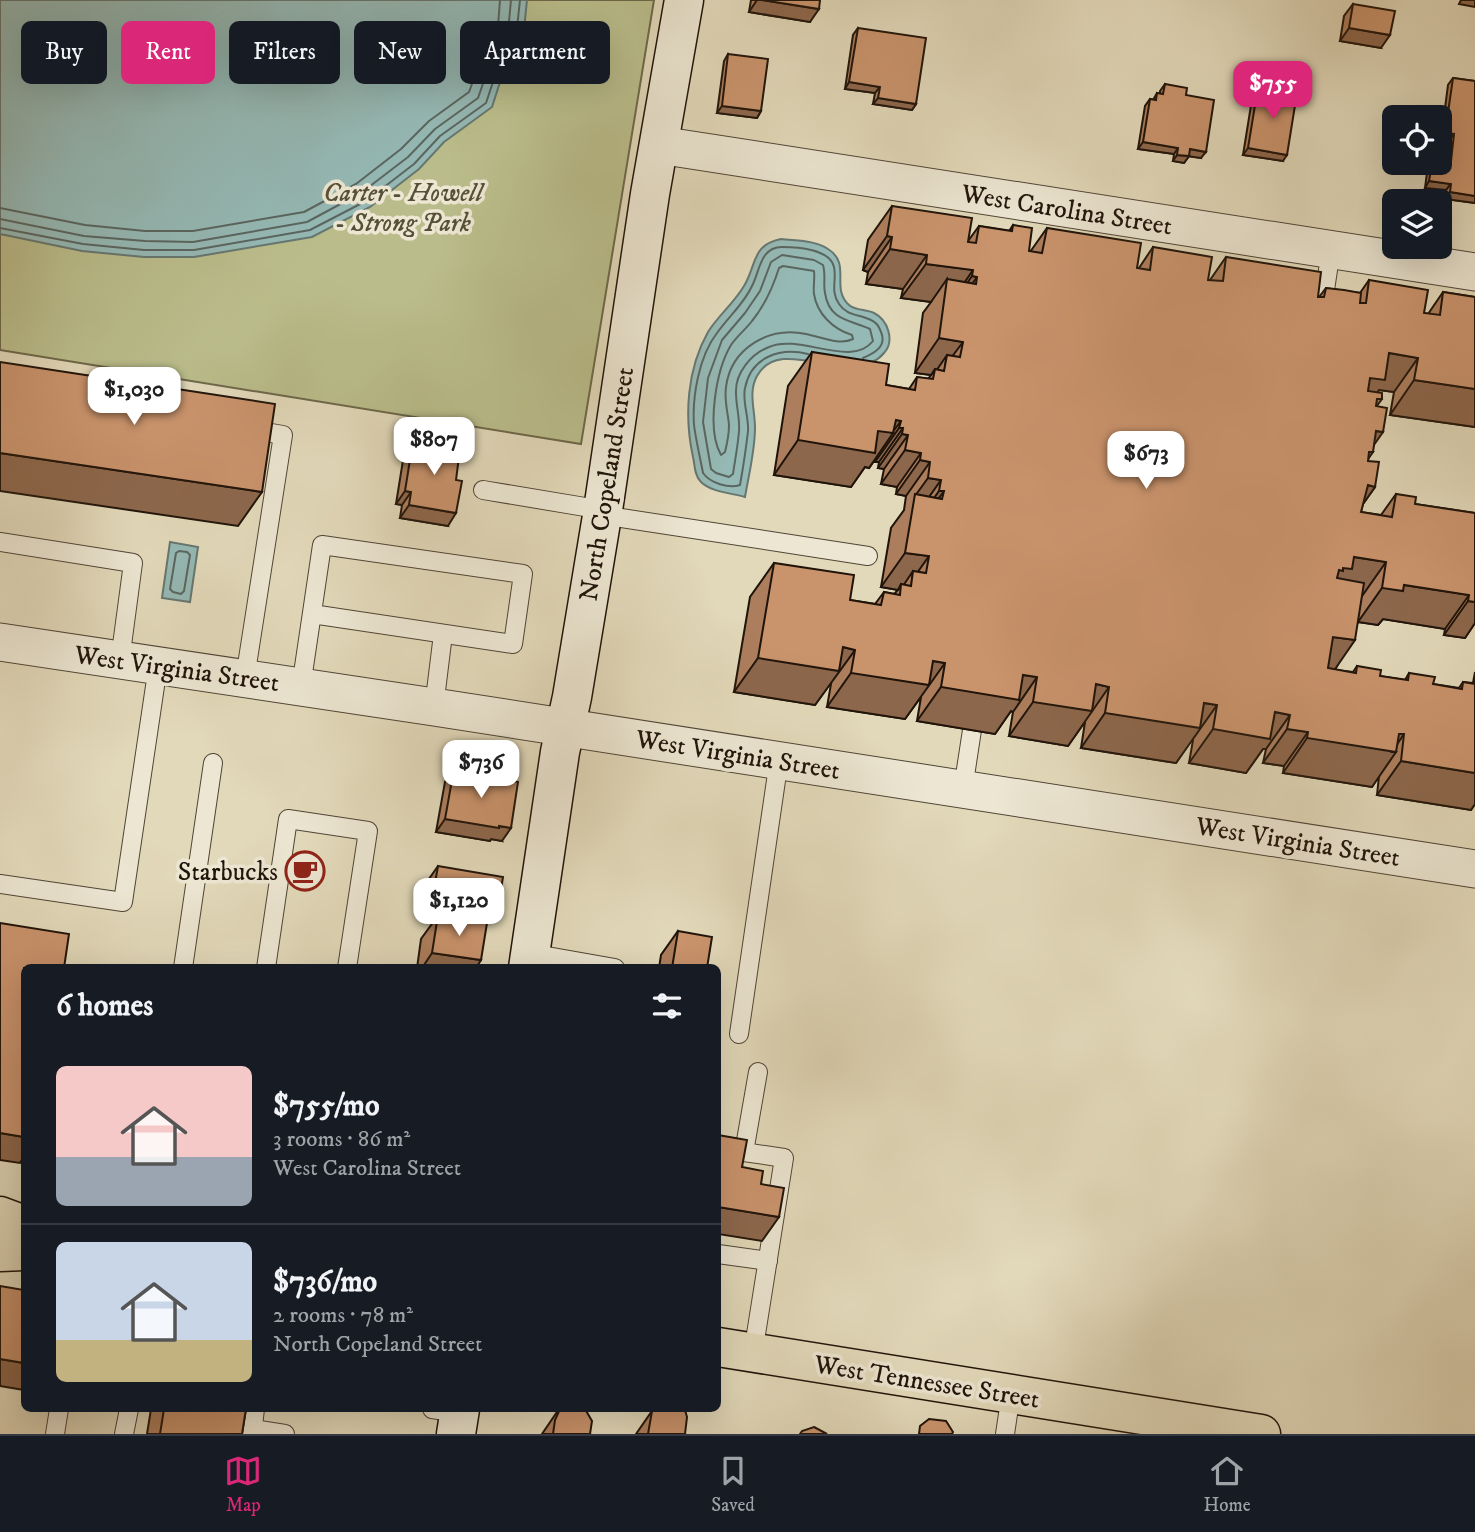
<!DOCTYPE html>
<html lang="en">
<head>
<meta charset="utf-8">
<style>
	:root { --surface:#171b24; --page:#20242c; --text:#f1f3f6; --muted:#9ea1a6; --line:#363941; --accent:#db2777 }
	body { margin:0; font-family:"IM FELL DW Pica",serif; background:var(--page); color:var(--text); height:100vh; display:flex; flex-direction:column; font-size:26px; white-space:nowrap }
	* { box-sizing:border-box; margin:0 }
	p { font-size:23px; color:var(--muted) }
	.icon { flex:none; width:38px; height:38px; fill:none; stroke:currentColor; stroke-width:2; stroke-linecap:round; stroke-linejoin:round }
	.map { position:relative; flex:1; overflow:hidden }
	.drawer { position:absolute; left:21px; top:964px; width:700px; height:448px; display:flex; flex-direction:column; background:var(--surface); border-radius:10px; box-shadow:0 7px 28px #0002 }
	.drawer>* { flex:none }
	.banner { position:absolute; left:21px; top:21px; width:700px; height:63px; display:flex; gap:14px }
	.buttons { position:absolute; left:1382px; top:105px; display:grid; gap:14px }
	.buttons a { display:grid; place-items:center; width:70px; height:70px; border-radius:10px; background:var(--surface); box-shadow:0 7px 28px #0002; font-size:35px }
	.price { position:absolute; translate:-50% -60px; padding:0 16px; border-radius:14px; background:#fff; color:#222; font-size:23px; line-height:46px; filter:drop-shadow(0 2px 4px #0008) }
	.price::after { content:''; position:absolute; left:50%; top:42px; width:21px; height:16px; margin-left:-10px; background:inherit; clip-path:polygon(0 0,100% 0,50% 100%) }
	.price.on { background:var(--accent); color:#fff }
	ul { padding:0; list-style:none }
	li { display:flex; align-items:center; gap:21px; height:175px; padding:0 35px }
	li+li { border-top:2px solid var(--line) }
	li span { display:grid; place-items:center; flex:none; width:196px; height:140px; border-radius:10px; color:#555 }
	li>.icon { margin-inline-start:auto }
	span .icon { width:84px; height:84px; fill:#fffc; stroke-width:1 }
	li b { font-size:30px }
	h2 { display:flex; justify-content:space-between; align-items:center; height:84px; padding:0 35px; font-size:30px }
	.tag { padding:0 24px; border-radius:10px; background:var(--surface); box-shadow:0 7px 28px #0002; font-size:24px; line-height:63px }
	.tag.on { background:var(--accent); color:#fff }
	.tabs { display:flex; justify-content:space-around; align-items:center; height:98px; border-top:2px solid var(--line); background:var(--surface); font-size:19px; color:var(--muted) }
	.tabs a { display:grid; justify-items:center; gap:4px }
	.tabs .on { color:var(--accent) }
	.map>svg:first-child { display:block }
	.green { fill:#babd8b; stroke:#6d684a; stroke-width:2 }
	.water { fill:#95b9b5; stroke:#667771; stroke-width:2 }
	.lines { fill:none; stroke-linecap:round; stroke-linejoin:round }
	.shore { stroke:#5a6660; stroke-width:2 }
	.lane-casing { stroke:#504536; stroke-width:20 }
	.street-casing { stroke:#504536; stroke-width:39 }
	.secondary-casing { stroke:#20140a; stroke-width:41 }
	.primary-casing { stroke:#20140a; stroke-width:41 }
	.lane { stroke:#ece6d2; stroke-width:18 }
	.street { stroke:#ece6d2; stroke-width:37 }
	.secondary { stroke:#ece6d2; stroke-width:38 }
	.primary { stroke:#e2d9ba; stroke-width:38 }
	.wall { fill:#ad7e5d; stroke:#20140a; stroke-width:2 }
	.shaded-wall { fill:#8d674c; stroke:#20140a; stroke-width:2 }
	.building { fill:#c9936c; stroke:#20140a; stroke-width:2 }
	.labels { text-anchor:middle; stroke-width:7; stroke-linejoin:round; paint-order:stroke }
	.park-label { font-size:26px; font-style:italic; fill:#564f37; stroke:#ece6d2 }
	.street-label { font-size:26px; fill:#20140a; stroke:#ece6d2 }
	.poi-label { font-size:26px; fill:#20140a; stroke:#ece6d2; text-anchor:end }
</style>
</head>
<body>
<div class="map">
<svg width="1475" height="1434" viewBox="0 0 1475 1434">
	<rect width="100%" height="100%" fill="#e2d9ba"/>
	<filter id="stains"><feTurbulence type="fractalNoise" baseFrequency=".00286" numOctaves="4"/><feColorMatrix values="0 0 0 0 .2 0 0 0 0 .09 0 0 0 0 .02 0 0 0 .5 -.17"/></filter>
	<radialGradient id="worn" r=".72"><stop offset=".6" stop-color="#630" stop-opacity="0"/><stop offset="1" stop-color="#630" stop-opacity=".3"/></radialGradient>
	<polygon class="green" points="0,0 654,0 581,444 0,350"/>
	<g class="water">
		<polygon points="0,0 527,0 522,49 502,76 492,107 444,142 419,169 370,207 312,237 194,257 144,257 82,251 0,234"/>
		<path d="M781 239C796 241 815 240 828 249 852 264 830 288 849 305 856 311 866 309 874 313 888 320 895 341 884 353 852 391 781 332 757 376 748 392 755 410 755 428 755 450 749 474 745 497 731 493 711 492 701 482 694 475 695 465 693 457 684 416 687 369 708 332 718 316 734 303 744 286 757 265 751 245 781 239Z"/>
		<polygon points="170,542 198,547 190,602 162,598"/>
	</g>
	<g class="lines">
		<g class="shore">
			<polyline points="0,208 85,225 145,231 193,231 304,212 356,184 401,149 429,121 469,92 479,65 497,39 500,0"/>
			<polyline points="0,219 84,236 145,241 193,242 307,222 361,193 408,157 435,129 478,98 488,69 507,43 511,0"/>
			<polyline points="0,228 83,244 144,250 194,250 310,230 366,201 414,164 440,136 486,103 496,73 515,46 520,0"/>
			<path d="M782 255 814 260 823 265C826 275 823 284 825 293 829 321 851 320 870 329L873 341C851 369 800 333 769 347 751 354 735 373 736 393 736 406 740 418 739 431 738 445 735 460 733 474L729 477 716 473 711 469 703 422 708 378 722 340 745 313 760 291 771 262Z"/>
			<path d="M783 266 814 271C815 279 813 287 814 294 817 314 833 329 852 335L853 339C840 346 821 337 806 334 769 326 731 348 726 387 724 400 728 413 729 425 729 434 727 444 725 452L721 455C706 429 716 370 731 345 737 336 746 329 752 321 765 305 773 287 779 268Z"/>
			<path d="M808 354C780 347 751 357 745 388 742 401 749 417 748 431 746 449 743 468 740 485 729 489 710 483 703 473 700 457 696 441 694 425 692 397 699 356 717 333 728 317 744 304 752 286 760 271 760 247 782 247 797 247 830 249 834 267 837 280 830 291 839 304 847 316 859 314 871 320 876 322 879 326 881 332 887 346 875 353 863 358"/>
			<polygon points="179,551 187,552 190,555 184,591 181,594 173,592 170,589 176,553"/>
		</g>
		<g class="lane-casing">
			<g id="lane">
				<polyline points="1322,310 1331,250"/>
				<polyline points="483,490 603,510"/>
				<polyline points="602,515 868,556"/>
				<polyline points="0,542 133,563 120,660"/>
				<polyline points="245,678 283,435 247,429"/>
				<polyline points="301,687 322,545 523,574 513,644 312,614"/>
				<polyline points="434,707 443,634"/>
				<polyline points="963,789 972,730"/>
				<polyline points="0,884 123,902 158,666"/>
				<polyline points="530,953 615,968"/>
				<polyline points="183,968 213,763"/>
				<polyline points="266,968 288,819 368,831 347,968"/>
				<polyline points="739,1034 779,760"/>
				<polyline points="718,1254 768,1261"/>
				<polyline points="753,1353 784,1158 744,1152 758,1072"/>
				<polyline points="432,1409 459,1413"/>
				<polyline points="253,1429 285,1434"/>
				<polyline points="55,1434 59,1409"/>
				<polyline points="124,1434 129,1409"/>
				<polyline points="252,1434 255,1409"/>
				<polyline points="1005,1434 1011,1394"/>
			</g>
		</g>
		<g class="street-casing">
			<g id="street">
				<polyline points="659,145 1475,272"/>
				<polyline points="0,642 434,707 1475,869"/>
			</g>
		</g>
		<g class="secondary-casing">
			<g id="secondary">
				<polyline points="528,968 560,752 572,697 603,510 650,194 684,0"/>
				<polyline points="456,1434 460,1409"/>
			</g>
		</g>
		<g class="primary-casing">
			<g id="primary">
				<polyline points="0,1216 24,1225"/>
				<polyline points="0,1252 24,1251"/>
				<polyline points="718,1347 1261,1434"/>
			</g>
		</g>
		<use href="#lane" class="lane"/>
		<use href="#street" class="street"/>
		<use href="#secondary" class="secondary"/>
		<use href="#primary" class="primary"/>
	</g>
	<g class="wall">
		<polygon points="751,0 820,0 810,22 749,12"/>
		<polygon points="1353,4 1381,48 1340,41 1344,16"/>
		<polygon points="858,28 916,104 912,110 873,104 875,93 845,89 853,35"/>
		<polygon points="728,54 761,111 757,118 717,113 724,61"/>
		<polygon points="1453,78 1475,81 1475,203 1445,199 1446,190 1425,188 1428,165 1429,163 1440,163 1447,160 1450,140 1441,139 1448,85"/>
		<polygon points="1165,84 1186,95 1201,158 1189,156 1184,163 1173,161 1174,154 1138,149 1145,106 1150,99 1153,100 1157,93 1160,94 1160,91"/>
		<polygon points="1258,87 1283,161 1243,155 1253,93"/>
		<polygon points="892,206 968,241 979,226 1009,231 1013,225 1029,251 1030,252 1047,228 1137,268 1139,268 1153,247 1208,280 1210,280 1226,257 1318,297 1319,297 1326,288 1360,293 1369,280 1424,313 1428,314 1443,292 1475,297 1475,427 1390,415 1394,392 1379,390 1377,393 1382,399 1376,407 1374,445 1368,459 1375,487 1363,504 1361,512 1381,515 1396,494 1415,504 1475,513 1475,623 1465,638 1444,635 1445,629 1383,619 1378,625 1358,622 1335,670 1353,672 1357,666 1380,676 1405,680 1409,673 1433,684 1459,688 1463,682 1473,683 1475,672 1475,804 1471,810 1377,795 1379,776 1372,787 1283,773 1284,766 1263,763 1266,749 1263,749 1246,773 1189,763 1193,740 1192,739 1176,763 1081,748 1085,722 1068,746 1009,736 1013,712 1011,711 995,734 917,721 921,697 905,719 827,707 831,684 830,684 815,705 734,692 750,597 774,563 850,600 875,604 884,592 894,594 898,590 881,587 891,528 904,510 906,496 896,494 897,487 881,484 884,469 878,468 879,462 875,462 876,458 869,468 865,467 851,487 774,475 788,386 812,352 886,385 909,389 917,377 928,379 931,375 915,373 923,313 931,302 901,298 903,289 866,284 868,272 863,270 868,240"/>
		<polygon points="413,441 448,526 400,518 402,505 396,504 404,454"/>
		<polygon points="454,769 502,841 491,839 490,841 436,832 445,782"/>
		<polygon points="438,866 499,901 490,914 485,913 480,921 476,968 417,968 421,939 434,921 423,919 429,879"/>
		<polygon points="678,931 707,968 659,968 661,955"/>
		<polygon points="151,1409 246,1409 242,1434 147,1434"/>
		<polygon points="559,1409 590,1434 542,1434"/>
		<polygon points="652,1411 685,1434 636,1434"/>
	</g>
	<g class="shaded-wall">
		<polygon points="757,0 762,0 819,9 810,22 749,12"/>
		<polygon points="1461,0 1475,0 1475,7 1459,4"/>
		<polygon points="1349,28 1390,35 1381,48 1340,41"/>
		<polygon points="849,82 880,87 875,93 845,89"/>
		<polygon points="878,98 916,104 912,110 873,104"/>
		<polygon points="722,106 761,111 757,118 717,113"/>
		<polygon points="1445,133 1454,134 1450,140 1441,139"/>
		<polygon points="1143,142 1178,148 1174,154 1138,149"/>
		<polygon points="1248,148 1287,155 1283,161 1243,155"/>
		<polygon points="1190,149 1206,152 1201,158 1186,156"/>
		<polygon points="1177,155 1189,156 1184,163 1173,161"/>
		<polygon points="1429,181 1451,184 1446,190 1425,188"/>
		<polygon points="1450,192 1475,196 1475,203 1445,199"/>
		<polygon points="887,236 892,237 868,272 863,270"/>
		<polygon points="890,249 927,255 903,289 866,284"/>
		<polygon points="926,264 973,270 949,305 947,279 931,302 901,298"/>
		<polygon points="972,276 977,277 953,311 948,310"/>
		<polygon points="939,338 963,342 945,366 947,355 934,374 935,369 931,375 915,373"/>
		<polygon points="1389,353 1418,358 1394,392 1379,390 1361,415 1346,412"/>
		<polygon points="1414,380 1475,389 1475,427 1390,415"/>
		<polygon points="896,420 901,421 892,433 893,433 869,468 865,467 851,487 774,475 798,440 878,431"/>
		<polygon points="899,428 903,428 879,462 875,462"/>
		<polygon points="1376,431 1383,432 1369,452 1373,452 1349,487"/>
		<polygon points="902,434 908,435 884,469 878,468"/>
		<polygon points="905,450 921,453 897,487 881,484"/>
		<polygon points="0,453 262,492 238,526 0,491"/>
		<polygon points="920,460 930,462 906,496 896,494"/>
		<polygon points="928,478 941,480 917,514 915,496"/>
		<polygon points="1368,485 1375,487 1351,521"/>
		<polygon points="405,491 411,492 402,505 396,504"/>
		<polygon points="939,491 944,491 919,526 915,525"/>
		<polygon points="409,505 456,513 448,526 400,518"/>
		<polygon points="905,553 929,556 912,580 913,571 901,589 901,584 898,590 881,587"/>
		<polygon points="1354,557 1386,562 1362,596 1319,605 1339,570"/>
		<polygon points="1404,585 1469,595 1445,629 1383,619 1378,625 1358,622 1382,588"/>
		<polygon points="1468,601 1475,602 1475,623 1465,638 1444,635"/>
		<polygon points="1333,637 1355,640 1331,675 1309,671"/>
		<polygon points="843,647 855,650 815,705 734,692 758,658"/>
		<polygon points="933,661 945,663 905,719 827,707 851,673"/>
		<polygon points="1023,675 1037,677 1013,712 1011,711 995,734 917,721 941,687"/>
		<polygon points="1096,684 1109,687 1068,746 1009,736 1033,702"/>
		<polygon points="1204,703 1217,705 1176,763 1081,748 1105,713"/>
		<polygon points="1275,712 1290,715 1266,749 1263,749 1246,773 1189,763 1213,729"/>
		<polygon points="1287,729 1308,732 1284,766 1263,763"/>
		<polygon points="1399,734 1404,734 1392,752 1396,752 1372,787 1283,773 1307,738"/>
		<polygon points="1401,761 1475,773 1475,804 1471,810 1377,795"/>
		<polygon points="445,819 511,828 502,841 491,839 490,841 436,832"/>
		<polygon points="487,899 499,901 490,914 478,912"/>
		<polygon points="431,906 485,915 476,927 438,915 434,921 423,919"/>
		<polygon points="432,953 481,960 476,968 422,968"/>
		<polygon points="0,1133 24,1137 24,1156 20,1163 0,1160"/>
		<polygon points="718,1207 779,1217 762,1241 718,1234"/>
		<polygon points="0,1359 24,1363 24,1390 0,1386"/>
	</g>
	<g class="building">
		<polygon points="762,0 820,0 819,9"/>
		<polygon points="1353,4 1395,11 1390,35 1349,28"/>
		<polygon points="858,28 926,38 916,104 878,98 880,87 849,82"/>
		<polygon points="728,54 768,59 761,111 722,106"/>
		<polygon points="1453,78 1475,81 1475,196 1450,192 1451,184 1429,181 1432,163 1440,163 1440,159 1451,161 1454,134 1445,133"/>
		<polygon points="1165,84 1187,88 1186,95 1214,100 1206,152 1190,149 1189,156 1177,155 1178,148 1143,142 1150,99 1156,100 1157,93 1163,94"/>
		<polygon points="1258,87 1297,93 1287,155 1248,148"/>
		<polygon points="892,206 972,218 968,242 976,243 979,226 1012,231 1013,225 1032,228 1029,251 1042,253 1047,228 1141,243 1137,268 1150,270 1153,247 1212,257 1208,280 1223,281 1226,257 1321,272 1318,297 1324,297 1326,288 1344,290 1361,293 1360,303 1366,303 1369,280 1428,290 1424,313 1440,315 1443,292 1475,297 1475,389 1414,380 1418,358 1389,353 1385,380 1370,378 1368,391 1382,393 1382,399 1377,399 1376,406 1387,408 1383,432 1376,431 1373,452 1369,452 1368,461 1379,462 1375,487 1368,485 1361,512 1392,517 1396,494 1416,497 1415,504 1475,513 1475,602 1468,601 1469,595 1404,585 1403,591 1382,588 1386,562 1354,557 1352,569 1343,568 1343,571 1339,570 1337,578 1364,583 1355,640 1333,637 1328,668 1356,673 1357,666 1381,670 1380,676 1408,680 1409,673 1435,677 1433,684 1462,689 1463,682 1475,684 1475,773 1401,761 1404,734 1399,734 1396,752 1307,738 1308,732 1287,729 1290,715 1275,712 1270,739 1213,729 1217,705 1204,703 1200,728 1105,713 1109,687 1096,684 1092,711 1033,702 1037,677 1023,675 1019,700 941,687 945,663 933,661 929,685 851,673 855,650 843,647 839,671 758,658 774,563 854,575 850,600 881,605 884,592 900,595 901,584 911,586 913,571 926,573 929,556 905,553 915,494 942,499 944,491 939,491 941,480 928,478 930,462 920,460 921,453 905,450 908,435 902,434 903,428 899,428 901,421 896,420 893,433 878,431 875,453 798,440 812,352 889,364 886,385 915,390 917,377 933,379 935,369 944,371 947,355 960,357 963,342 939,338 947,279 976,284 977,277 972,276 973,270 926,264 927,255 890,249 892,237 887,236"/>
		<polygon points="0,362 275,404 262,492 0,453"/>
		<polygon points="413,441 460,449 456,480 462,481 456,513 409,505 411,492 405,491"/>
		<polygon points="454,769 518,782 511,828 499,826 499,828 445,819"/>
		<polygon points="438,866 503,877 499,901 487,899 485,915 431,906"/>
		<polygon points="438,915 487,923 481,960 432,953"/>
		<polygon points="0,923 69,934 64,968 24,968 24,1137 0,1133"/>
		<polygon points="678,931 712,937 707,968 672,968"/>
		<polygon points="718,1135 747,1140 742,1167 763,1171 761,1184 784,1188 779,1217 718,1207"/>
		<polygon points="0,1286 24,1290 24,1363 0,1359"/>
		<polygon points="164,1409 246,1409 242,1434 160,1434"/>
		<polygon points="560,1409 585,1409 592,1421 590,1434 553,1434 555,1420"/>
		<polygon points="654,1409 685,1410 687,1417 685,1434 648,1434 652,1411"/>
		<polygon points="929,1419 946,1421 953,1432 952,1434 919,1434 920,1426"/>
		<polygon points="814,1427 827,1434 800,1434 802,1431"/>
	</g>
	<defs>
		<g id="cafe-ring" transform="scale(2.0125)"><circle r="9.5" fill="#ece6d2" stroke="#8f2418" stroke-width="1.5"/><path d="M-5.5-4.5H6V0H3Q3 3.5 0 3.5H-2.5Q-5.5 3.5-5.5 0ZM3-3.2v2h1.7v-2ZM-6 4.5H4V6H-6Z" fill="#8f2418"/></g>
	</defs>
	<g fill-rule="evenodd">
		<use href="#cafe-ring" x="305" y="871"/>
	</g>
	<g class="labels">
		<g class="park-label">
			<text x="403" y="201">Carter - Howell<tspan x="403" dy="30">- Strong Park</tspan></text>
		</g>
		<g class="street-label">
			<text transform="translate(1067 209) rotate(9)" y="9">West Carolina Street</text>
			<text transform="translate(606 484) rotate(-81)" y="9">North Copeland Street</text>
			<text transform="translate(177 668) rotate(8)" y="9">West Virginia Street</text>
			<text transform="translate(738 754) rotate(9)" y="9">West Virginia Street</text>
			<text transform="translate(1298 841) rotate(9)" y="9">West Virginia Street</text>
			<text transform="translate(927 1381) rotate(9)" y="9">West Tennessee Street</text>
		</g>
		<g class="poi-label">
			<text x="278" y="880">Starbucks</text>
		</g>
	</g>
	<rect width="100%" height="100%" filter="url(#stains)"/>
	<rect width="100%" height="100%" fill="url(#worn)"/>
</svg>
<div class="buttons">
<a><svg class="icon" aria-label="locate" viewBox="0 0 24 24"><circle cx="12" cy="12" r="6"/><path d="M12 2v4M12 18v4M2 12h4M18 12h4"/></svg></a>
<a><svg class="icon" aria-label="layers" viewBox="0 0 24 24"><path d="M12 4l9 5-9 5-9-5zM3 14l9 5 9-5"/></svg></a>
</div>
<b class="price on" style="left:1273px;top:121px">$755</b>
<b class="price" style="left:134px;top:427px">$1,030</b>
<b class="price" style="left:434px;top:477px">$807</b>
<b class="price" style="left:1146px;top:491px">$673</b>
<b class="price" style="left:481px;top:800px">$736</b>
<b class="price" style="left:459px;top:938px">$1,120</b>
<div class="banner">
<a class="tag">Buy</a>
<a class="tag on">Rent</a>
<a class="tag">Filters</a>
<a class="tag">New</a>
<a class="tag">Apartment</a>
</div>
<section class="drawer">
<h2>6 homes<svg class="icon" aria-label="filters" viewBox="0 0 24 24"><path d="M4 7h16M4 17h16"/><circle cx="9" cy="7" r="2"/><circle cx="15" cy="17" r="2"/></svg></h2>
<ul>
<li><span style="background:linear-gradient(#f6c9c9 65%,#9aa5b1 0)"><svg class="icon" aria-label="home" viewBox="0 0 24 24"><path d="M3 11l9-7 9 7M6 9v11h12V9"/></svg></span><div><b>$755/mo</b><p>3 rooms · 86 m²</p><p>West Carolina Street</p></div></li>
<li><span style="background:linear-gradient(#c9d6e8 70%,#c2b280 0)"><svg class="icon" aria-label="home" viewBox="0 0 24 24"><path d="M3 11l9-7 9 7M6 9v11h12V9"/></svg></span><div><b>$736/mo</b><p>2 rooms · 78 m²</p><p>North Copeland Street</p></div></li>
</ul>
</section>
</div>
<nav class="tabs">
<a class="on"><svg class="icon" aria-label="map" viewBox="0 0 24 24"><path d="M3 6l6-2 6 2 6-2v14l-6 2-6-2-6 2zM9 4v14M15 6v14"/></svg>Map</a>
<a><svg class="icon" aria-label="saved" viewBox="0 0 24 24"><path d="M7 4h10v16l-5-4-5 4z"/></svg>Saved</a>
<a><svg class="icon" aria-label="home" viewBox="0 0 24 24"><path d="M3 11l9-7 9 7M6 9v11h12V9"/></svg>Home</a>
</nav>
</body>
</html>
